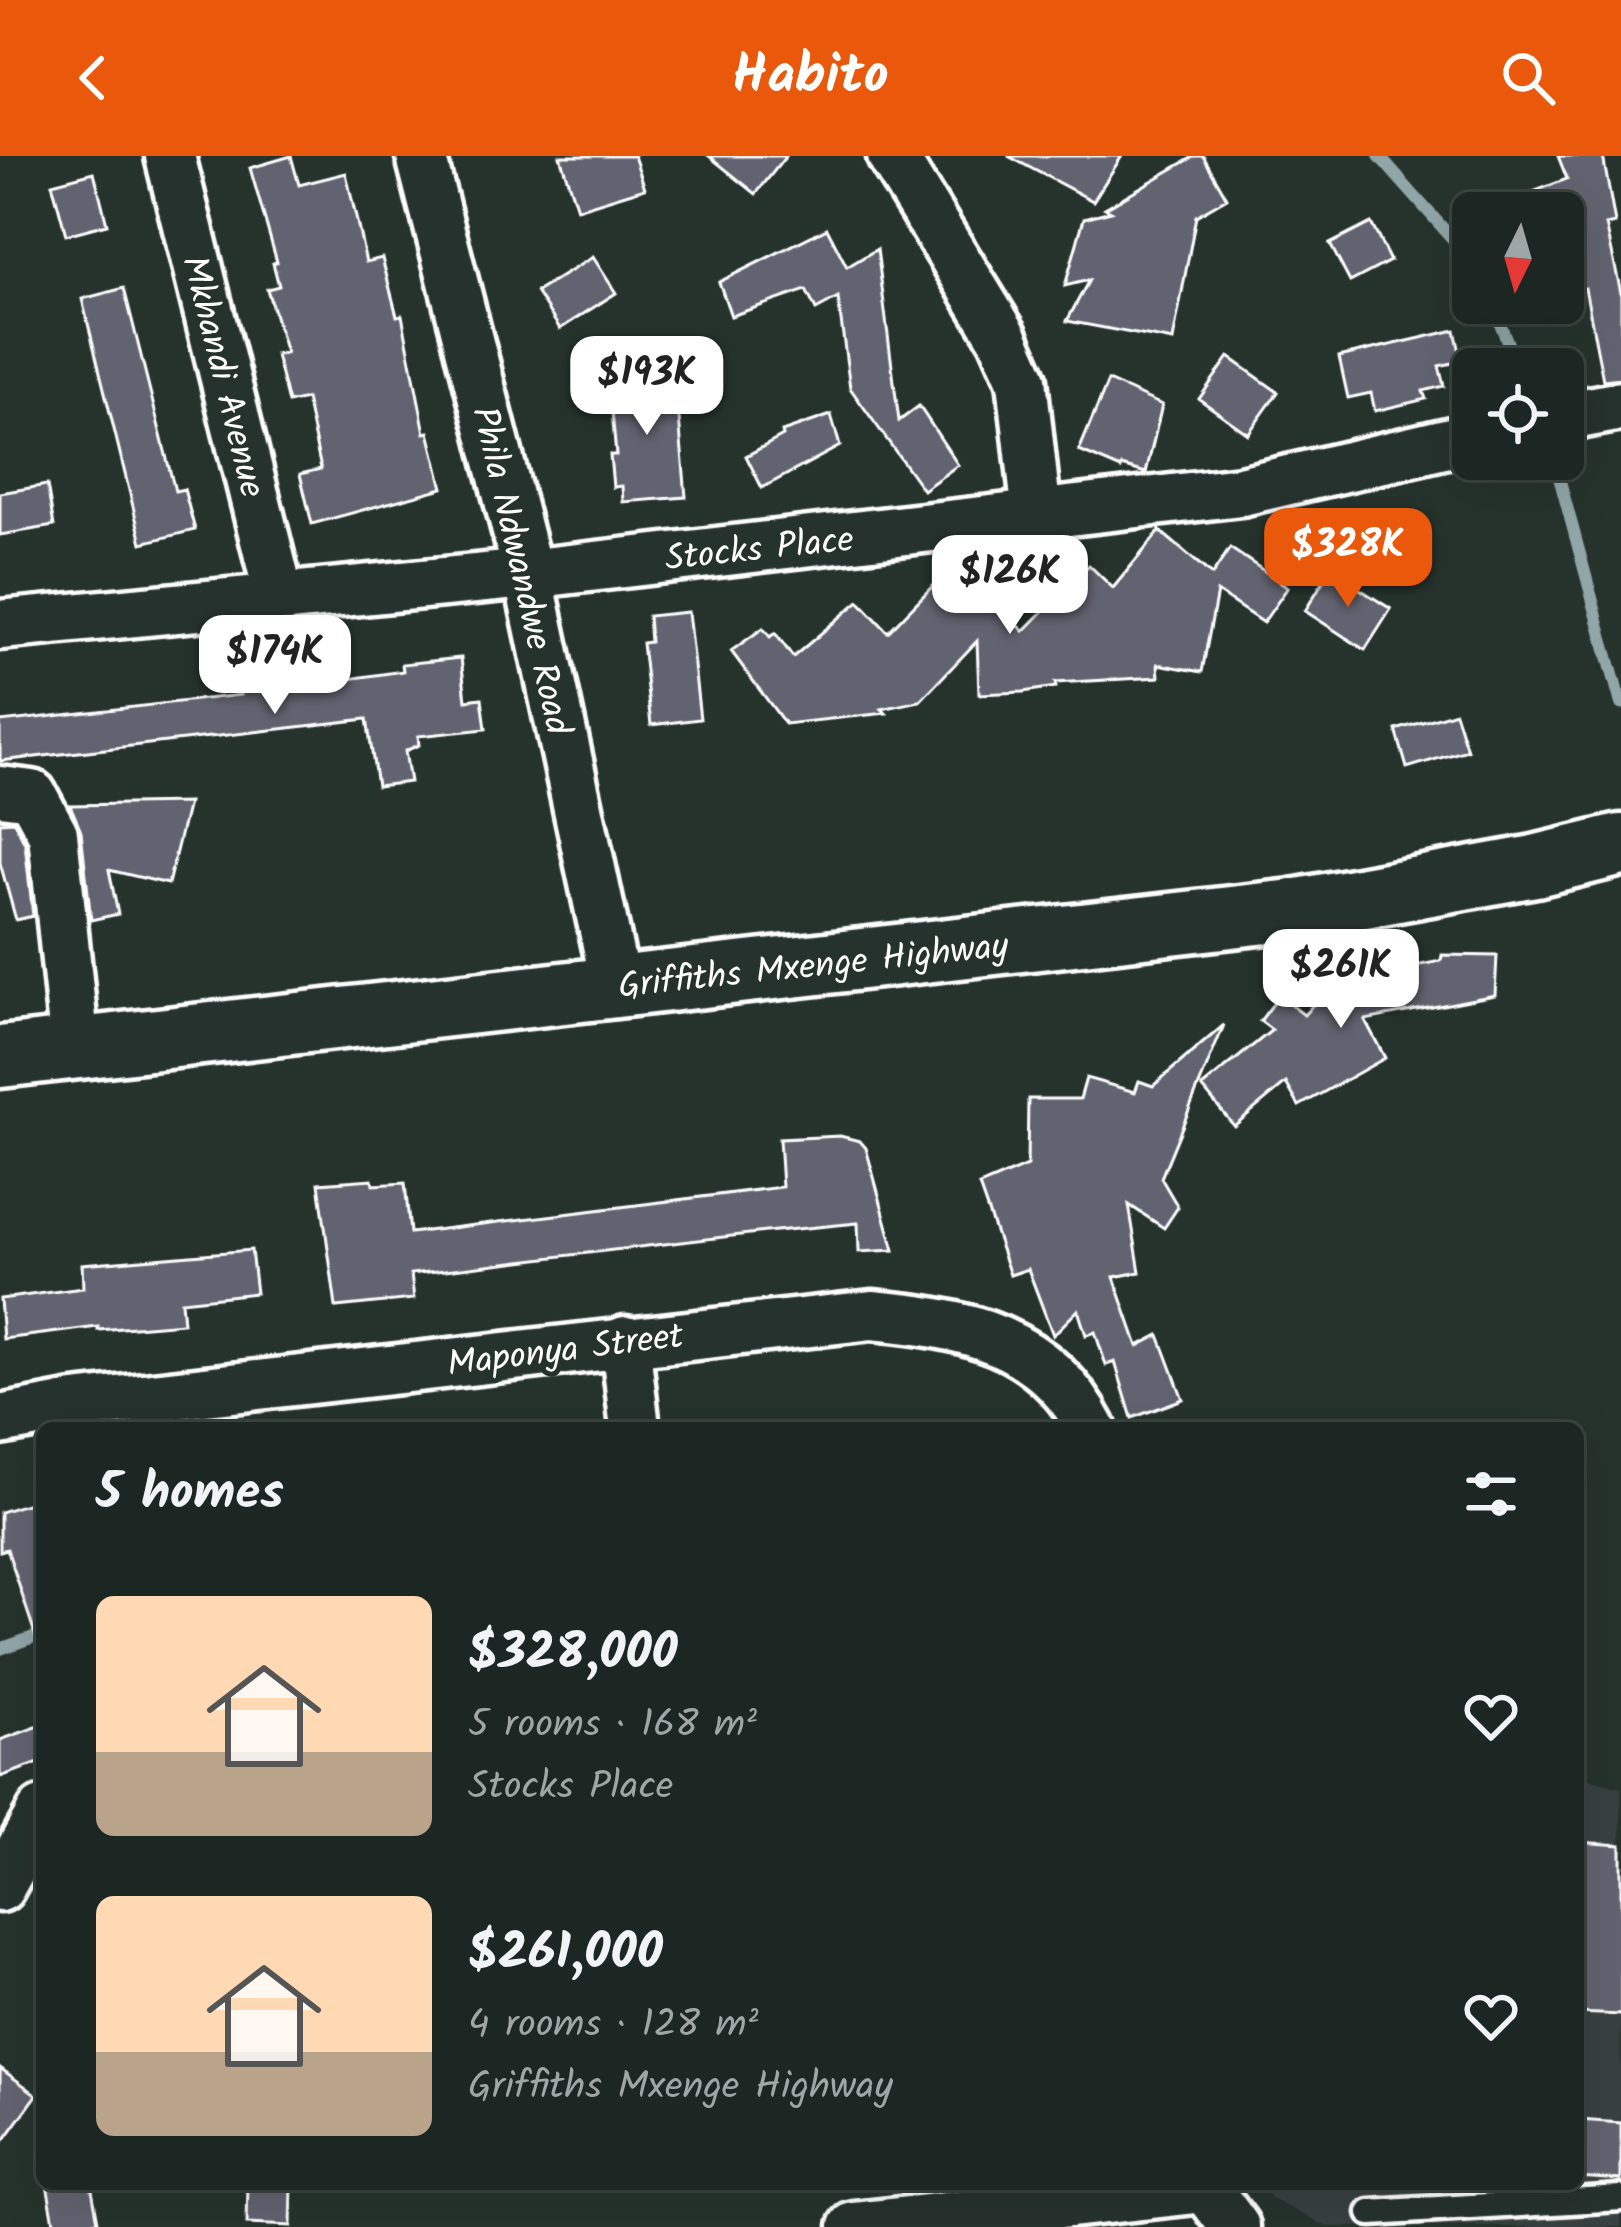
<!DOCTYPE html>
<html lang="en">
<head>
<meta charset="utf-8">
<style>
	:root { --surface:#1c2622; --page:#29322f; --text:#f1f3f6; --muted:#a0a5a5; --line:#3a4340; --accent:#ea580c }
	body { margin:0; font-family:Kalam,sans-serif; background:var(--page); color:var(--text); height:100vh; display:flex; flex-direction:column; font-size:45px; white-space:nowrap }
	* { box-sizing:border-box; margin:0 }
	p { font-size:39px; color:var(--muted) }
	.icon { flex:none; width:66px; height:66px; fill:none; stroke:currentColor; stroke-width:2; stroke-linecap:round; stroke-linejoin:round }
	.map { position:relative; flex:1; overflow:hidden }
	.drawer { position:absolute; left:36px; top:1266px; width:1548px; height:768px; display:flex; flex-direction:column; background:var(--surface); border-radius:18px; box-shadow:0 12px 48px #0002,0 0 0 3px var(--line) }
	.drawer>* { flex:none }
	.needle { width:78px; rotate:185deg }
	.buttons { position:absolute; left:1452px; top:36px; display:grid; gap:24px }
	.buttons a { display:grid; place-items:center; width:132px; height:132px; border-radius:18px; background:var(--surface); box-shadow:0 12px 48px #0002,0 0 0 3px var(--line); font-size:60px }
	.price { position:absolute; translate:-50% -102px; padding:0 27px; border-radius:24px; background:#fff; color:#222; font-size:39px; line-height:78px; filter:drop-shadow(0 3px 6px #0008) }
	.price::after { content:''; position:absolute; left:50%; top:72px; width:36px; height:27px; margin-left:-18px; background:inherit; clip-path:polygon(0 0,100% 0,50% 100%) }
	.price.selected { background:var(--accent); color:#fff }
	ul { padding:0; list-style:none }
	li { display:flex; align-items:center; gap:36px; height:300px; padding:0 60px }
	li span { display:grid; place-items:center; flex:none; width:336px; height:240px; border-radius:18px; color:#555 }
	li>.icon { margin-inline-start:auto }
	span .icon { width:144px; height:144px; fill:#fffc; stroke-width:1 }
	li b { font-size:51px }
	h2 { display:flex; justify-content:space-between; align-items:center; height:144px; padding:0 60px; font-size:51px }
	header { display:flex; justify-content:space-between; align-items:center; height:156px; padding:0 60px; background:var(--accent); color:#fff; font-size:54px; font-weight:700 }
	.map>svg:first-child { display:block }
	.built { fill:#384141 }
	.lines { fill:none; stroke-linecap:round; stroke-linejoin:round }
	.stream { stroke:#91a6a8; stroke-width:12 }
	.building { fill:#626370; stroke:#fff; stroke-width:3 }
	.service-casing { stroke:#fff; stroke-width:33 }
	.minor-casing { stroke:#fff; stroke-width:57 }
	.tertiary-casing { stroke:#fff; stroke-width:69 }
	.service { stroke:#26332d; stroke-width:24 }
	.minor { stroke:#26332d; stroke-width:48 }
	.tertiary { stroke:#26332d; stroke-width:60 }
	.labels { text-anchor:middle; stroke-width:10; stroke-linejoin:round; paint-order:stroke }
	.street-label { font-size:36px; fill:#fff; stroke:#26332d }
</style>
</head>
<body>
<header><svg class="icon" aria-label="back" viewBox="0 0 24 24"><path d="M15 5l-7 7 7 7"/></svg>Habito<svg class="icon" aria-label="search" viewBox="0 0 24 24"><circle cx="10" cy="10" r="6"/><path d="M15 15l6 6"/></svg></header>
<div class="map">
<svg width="1621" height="2071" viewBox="0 0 1621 2071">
	<rect width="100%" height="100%" fill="#26332d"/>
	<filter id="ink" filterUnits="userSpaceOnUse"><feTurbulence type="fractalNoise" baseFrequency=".00833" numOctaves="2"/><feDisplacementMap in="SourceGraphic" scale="24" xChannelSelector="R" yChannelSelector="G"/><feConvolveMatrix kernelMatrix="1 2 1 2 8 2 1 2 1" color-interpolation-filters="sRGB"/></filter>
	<g filter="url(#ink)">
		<polygon class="built" points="1578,1619 1621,1632 1621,2071 1328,2071 1272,2043 1260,2028 1578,2028"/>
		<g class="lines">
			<g class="stream">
				<polyline points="1379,0 1473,106"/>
				<polyline points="1492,147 1518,213"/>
				<polyline points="1554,303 1621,548"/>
				<polyline points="0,1493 42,1478"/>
			</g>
		</g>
		<g class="building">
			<polygon points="291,0 299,29 346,17 366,106 382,102 397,160 402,159 425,277 429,276 443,332 312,368 300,318 321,313 306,243 288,247 276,199 286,197 267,133 279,130 273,107 277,106 250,12"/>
			<polygon points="560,0 634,0 645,32 577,53"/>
			<polygon points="709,0 786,0 756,38"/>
			<polygon points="1008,0 1122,0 1093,45"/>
			<polygon points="1195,0 1203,0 1227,42 1196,60 1173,185 1067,165 1089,124 1065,130 1084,62 1111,55 1105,52"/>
			<polygon points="1558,0 1603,0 1615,67 1606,69 1621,137 1621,222 1603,224 1585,132 1563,137 1563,57 1487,57 1486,54 1567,23"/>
			<polygon points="94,16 107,68 66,79 52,27"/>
			<polygon points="1371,67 1390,105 1350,126 1330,88"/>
			<polygon points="827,72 847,111 877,93 899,265 919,250 958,309 923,334 850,232 838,142 816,154 806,134 731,160 719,126"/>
			<polygon points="593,101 616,137 560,173 536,136"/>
			<polygon points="124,132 175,335 184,333 195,374 142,387 82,143"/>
			<polygon points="1455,174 1462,205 1439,210 1444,230 1423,235 1426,243 1375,255 1371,237 1348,242 1339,201"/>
			<polygon points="1229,201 1278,236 1248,278 1199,243"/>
			<polygon points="675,216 686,341 623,346 622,330 613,331 610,299 616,299 609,222"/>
			<polygon points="1108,225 1162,249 1146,317 1122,310 1121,313 1079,295"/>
			<polygon points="831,259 840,290 762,332 746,300 783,280 782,276"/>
			<polygon points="47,329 54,370 0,379 0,337"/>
			<polygon points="1160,375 1212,419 1230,392 1288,431 1263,467 1217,436 1202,516 1158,508 1159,521 1055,527 1056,531 1023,536 979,538 977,485 920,545 882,553 886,557 785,568 731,495 763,472 770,481 775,477 793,501 859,445 888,476 956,406 1024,475 1089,409 1113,432"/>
			<polygon points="1330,414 1391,453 1365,494 1305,455"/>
			<polygon points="688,456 700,563 651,569 642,487 650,486 648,460"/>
			<polygon points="461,502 466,544 482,542 486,573 418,580 419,589 405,595 410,626 377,630 367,563 0,605 0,566 241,539 241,531 287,532 403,515 402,508"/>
			<polygon points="1455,556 1467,594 1407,612 1396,574"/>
			<polygon points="188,647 168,728 109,714 118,758 91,764 81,675 70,649"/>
			<polygon points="14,665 25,687 33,760 16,764 0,707 0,666"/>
			<polygon points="1442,799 1497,800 1495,839 1365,864 1385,902 1299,950 1286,927 1234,970 1202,931 1272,874 1260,865 1279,840 1304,859 1333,826 1441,805"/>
			<polygon points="1224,869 1161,1022 1178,1051 1164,1072 1129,1049 1140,1116 1114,1121 1138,1190 1159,1179 1183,1243 1132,1262 1115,1206 1106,1209 1095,1176 1086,1179 1078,1154 1053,1179 1028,1113 1010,1119 979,1030 1027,1010 1028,943 1080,943 1086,922 1135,936 1139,925 1153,930"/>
			<polygon points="840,980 860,985 866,992 894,1094 859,1096 858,1067 766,1076 411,1118 414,1143 336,1151 319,1027 372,1023 373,1029 405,1027 410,1077 782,1031 779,983"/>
			<polygon points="251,1094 256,1137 181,1145 183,1167 98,1174 98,1171 3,1183 0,1143 83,1132 82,1108"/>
			<polygon points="42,1343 42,1480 36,1481 7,1393 0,1395 0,1356"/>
			<polygon points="42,1569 42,1606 0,1621 0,1584"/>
			<polygon points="1578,1686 1621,1689 1621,1859 1578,1857"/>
			<polygon points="0,1912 37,1939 0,1990"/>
			<polygon points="1578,1964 1621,1967 1621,2024 1578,2021"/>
			<polygon points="47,2028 91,2028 98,2065 55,2071"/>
			<polygon points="248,2028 292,2028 291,2070 247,2068"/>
		</g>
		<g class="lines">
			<g class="service-casing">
				<polyline id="service" points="1371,2057 1621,2042"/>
			</g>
			<g class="minor-casing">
				<g id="minor">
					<polyline points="170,0 279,440"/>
					<polyline points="421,0 528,418 616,830"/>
					<polyline points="892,0 1003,181 1022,224 1037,360"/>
					<polyline points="1563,261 1621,250"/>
					<polyline points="0,469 528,418 1241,335 1473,281"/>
					<polyline points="0,635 32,639 53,678 75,892"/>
					<polyline points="625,1185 635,1272"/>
					<path d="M0 1264 74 1250 872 1159C963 1167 1045 1182 1091 1272"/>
					<polyline points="0,1731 42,1656"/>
					<polyline points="1203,2028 1235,2071"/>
					<polyline points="854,2071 1205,2032"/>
				</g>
			</g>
			<g class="tertiary-casing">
				<polyline id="tertiary" points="0,901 1293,754 1535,710 1621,689"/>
			</g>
			<use href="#service" class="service"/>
			<use href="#minor" class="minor"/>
			<use href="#tertiary" class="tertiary"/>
		</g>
	</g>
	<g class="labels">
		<g class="street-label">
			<text transform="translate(225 220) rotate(76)" y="13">Mkhandi Avenue</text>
			<text transform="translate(759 391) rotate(-6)" y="13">Stocks Place</text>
			<text transform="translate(523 414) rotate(77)" y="13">Phila Ndwandwe Road</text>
			<text transform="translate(813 808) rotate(-6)" y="13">Griffiths Mxenge Highway</text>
			<text transform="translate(565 1192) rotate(-7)" y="13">Maponya Street</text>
		</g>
	</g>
</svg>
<div class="buttons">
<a><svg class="needle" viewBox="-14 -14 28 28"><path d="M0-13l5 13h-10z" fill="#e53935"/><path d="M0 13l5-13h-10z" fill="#a0a5a5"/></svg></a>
<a><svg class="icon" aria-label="locate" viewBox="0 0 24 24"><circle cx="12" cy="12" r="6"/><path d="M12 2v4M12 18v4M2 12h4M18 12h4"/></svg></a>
</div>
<b class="price" style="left:647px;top:282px">$193K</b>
<b class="price selected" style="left:1348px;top:454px">$328K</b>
<b class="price" style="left:1010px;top:481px">$126K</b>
<b class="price" style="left:275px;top:561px">$174K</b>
<b class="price" style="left:1341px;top:875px">$261K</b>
<section class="drawer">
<h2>5 homes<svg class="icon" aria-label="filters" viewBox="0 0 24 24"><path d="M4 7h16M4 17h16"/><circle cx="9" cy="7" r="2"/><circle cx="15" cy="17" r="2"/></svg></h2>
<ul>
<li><span style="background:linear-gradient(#ffd9b3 65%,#b9a48a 0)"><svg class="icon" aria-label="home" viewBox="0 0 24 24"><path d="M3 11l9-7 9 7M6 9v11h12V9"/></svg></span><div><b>$328,000</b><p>5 rooms · 168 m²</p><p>Stocks Place</p></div><svg class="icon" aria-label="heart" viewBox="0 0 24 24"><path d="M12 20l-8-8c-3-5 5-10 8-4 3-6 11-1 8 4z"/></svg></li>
<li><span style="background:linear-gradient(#ffd9b3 65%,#b9a48a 0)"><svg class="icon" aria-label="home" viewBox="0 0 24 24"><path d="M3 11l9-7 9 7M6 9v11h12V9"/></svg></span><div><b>$261,000</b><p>4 rooms · 128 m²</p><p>Griffiths Mxenge Highway</p></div><svg class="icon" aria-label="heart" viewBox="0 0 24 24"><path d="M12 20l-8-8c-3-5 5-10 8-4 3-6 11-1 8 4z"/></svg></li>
</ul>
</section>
</div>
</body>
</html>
